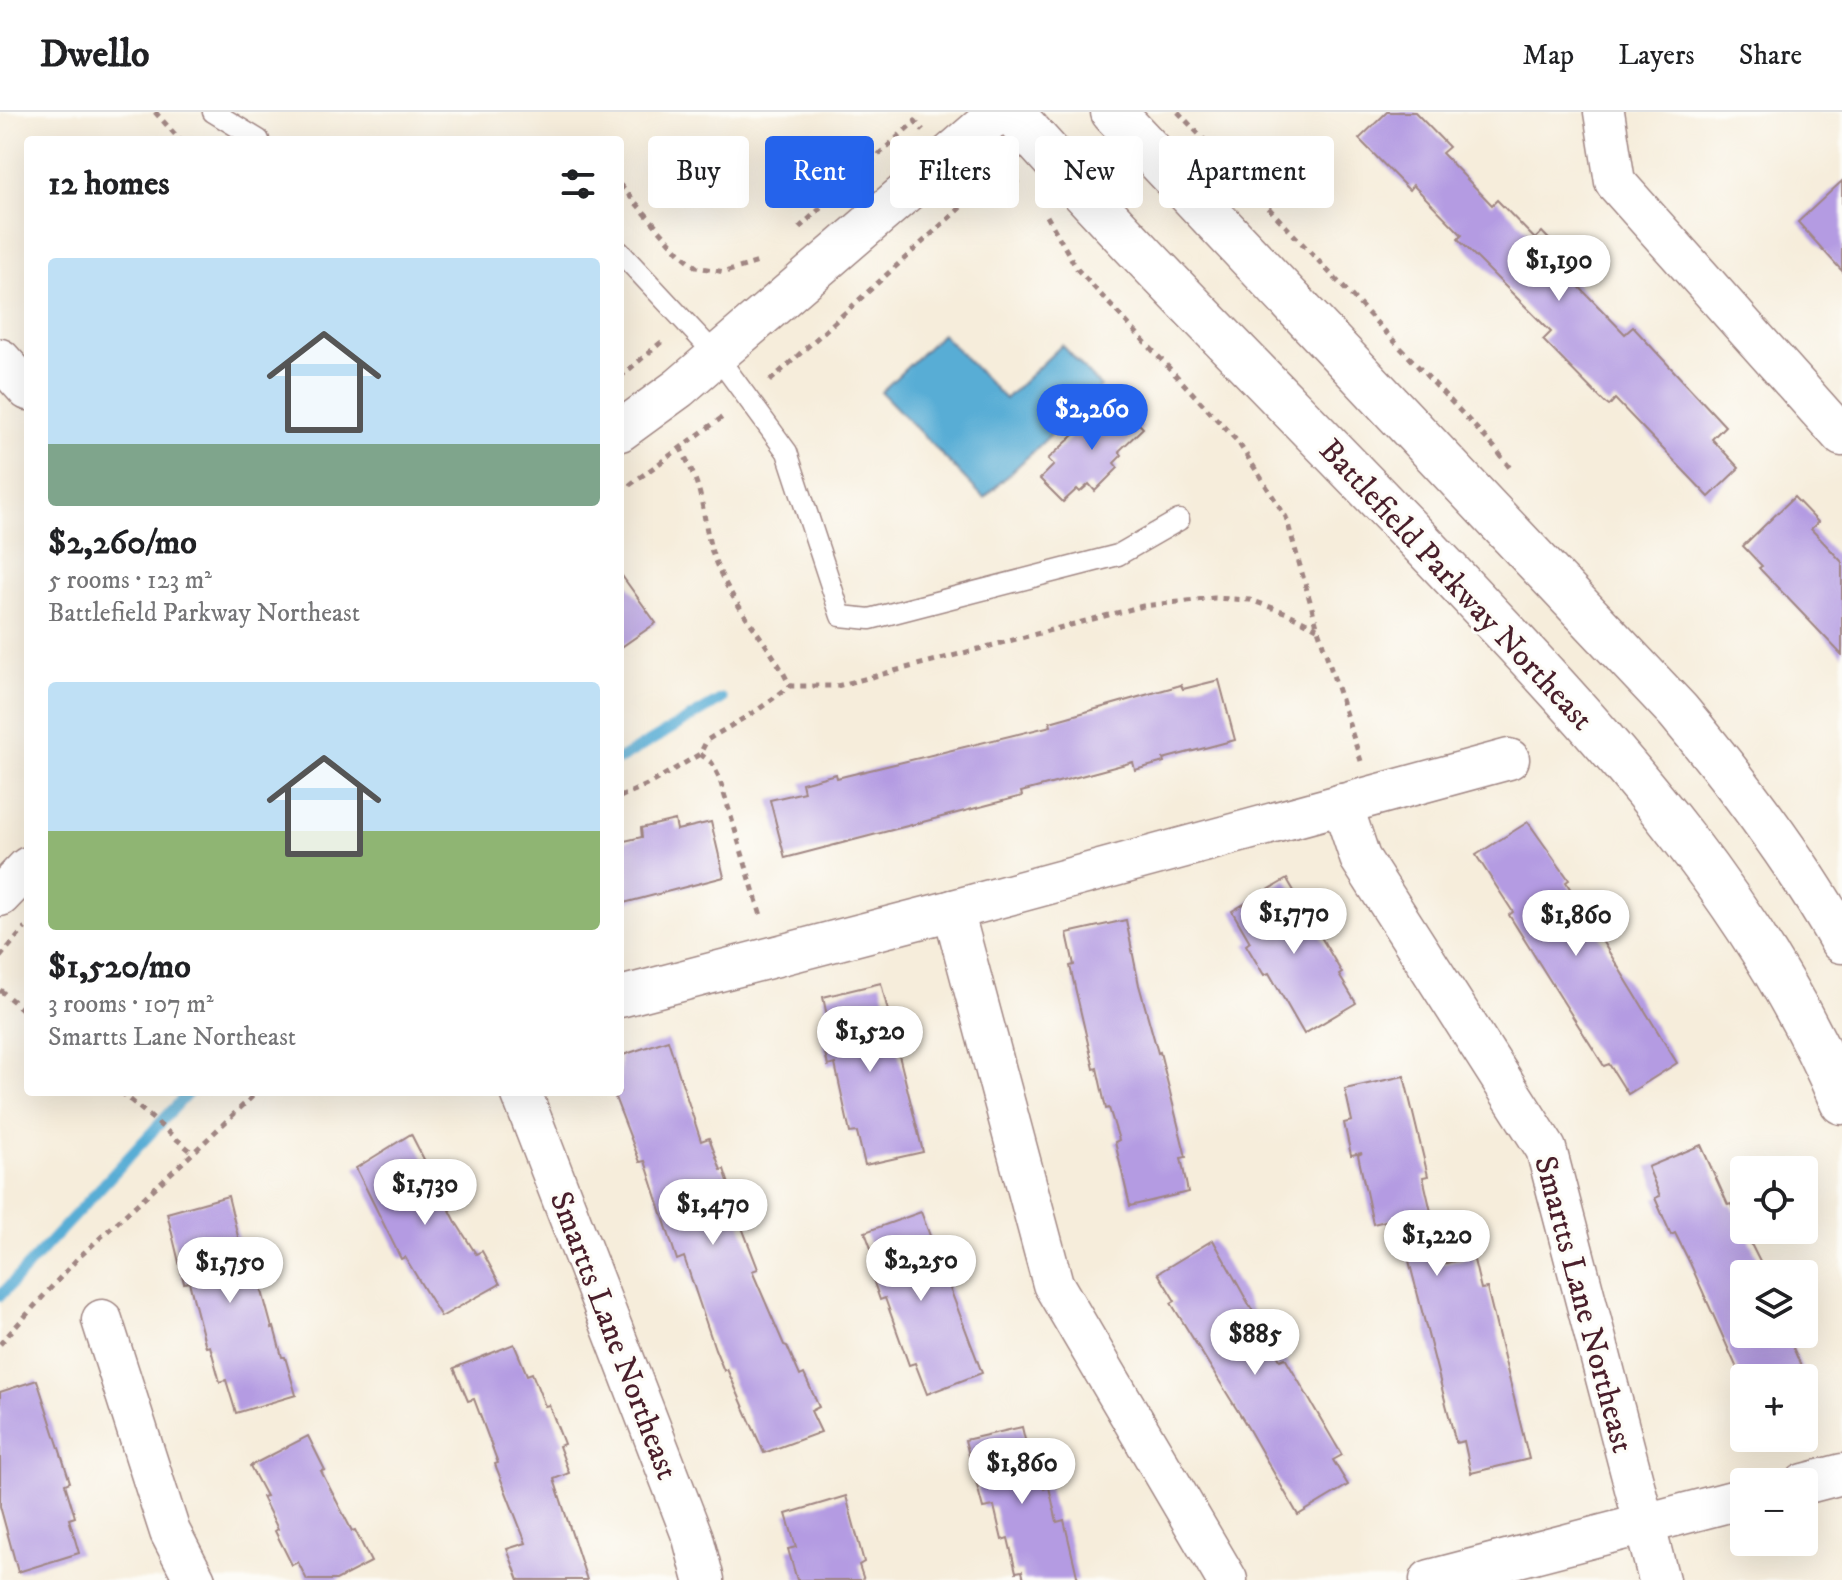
<!DOCTYPE html>
<html lang="en">
<head>
<meta charset="utf-8">
<style>
	:root { --surface:#fff; --page:#f2f2f2; --text:#202124; --muted:#757577; --line:#e0e0e0; --accent:#2563eb }
	body { margin:0; font-family:"IM FELL DW Pica",serif; background:var(--page); color:var(--text); height:100vh; display:flex; flex-direction:column; font-size:30px; white-space:nowrap }
	* { box-sizing:border-box; margin:0 }
	p { font-size:26px; color:var(--muted) }
	.icon { flex:none; width:44px; height:44px; fill:none; stroke:currentColor; stroke-width:2; stroke-linecap:round; stroke-linejoin:round }
	.map { position:relative; flex:1; overflow:hidden }
	.sheet { position:absolute; left:24px; top:24px; width:600px; height:960px; display:flex; flex-direction:column; background:var(--surface); border-radius:8px; box-shadow:0 8px 32px #0002 }
	.sheet>* { flex:none }
	.guide { position:absolute; left:648px; top:24px; width:760px; height:72px; display:flex; gap:16px }
	.controls { position:absolute; left:1730px; top:1044px; display:grid; gap:16px }
	.controls a { display:grid; place-items:center; width:88px; height:88px; border-radius:8px; background:var(--surface); box-shadow:0 8px 32px #0002; font-size:40px }
	.price { position:absolute; translate:-50% -68px; padding:0 18px; border-radius:28px; background:#fff; color:#222; font-size:26px; line-height:52px; filter:drop-shadow(0 2px 4px #0008) }
	.price::after { content:''; position:absolute; left:50%; top:48px; width:24px; height:18px; margin-left:-12px; background:inherit; clip-path:polygon(0 0,100% 0,50% 100%) }
	.price.selected { background:var(--accent); color:#fff }
	ul { padding:0; list-style:none }
	li { display:grid; align-content:center; gap:16px; height:424px; padding:0 24px }
	li span { display:grid; place-items:center; height:248px; border-radius:8px; color:#555 }
	li>.icon { margin-inline-start:auto }
	span .icon { width:144px; height:144px; fill:#fffc; stroke-width:1 }
	li b { font-size:34px }
	h2 { display:flex; justify-content:space-between; align-items:center; height:96px; padding:0 24px; font-size:34px }
	.pill { padding:0 28px; border-radius:8px; background:var(--surface); box-shadow:0 8px 32px #0002; font-size:28px; line-height:72px }
	.pill.selected { background:var(--accent); color:#fff }
	header { display:flex; align-items:center; gap:48px; box-sizing:border-box; height:112px; padding:0 40px; background:var(--surface); border-bottom:2px solid var(--line) }
	header strong { font-size:38px }
	nav { display:flex; gap:44px; margin-inline-start:auto; font-size:28px }
	.map>svg:first-child { display:block }
	.water { fill:#59add5; stroke:#526680; stroke-width:2 }
	.lines { fill:none; stroke-linecap:round; stroke-linejoin:round }
	.stream { stroke:#59add5; stroke-width:11 }
	.building { fill:#b49be2 }
	.service-casing { stroke:#a08683; stroke-width:23 }
	.minor-casing { stroke:#a08683; stroke-width:43 }
	.secondary-casing { stroke:#a08683; stroke-width:47 }
	.path { stroke:#a08683; stroke-width:5; stroke-dasharray:6 6; stroke-linecap:butt }
	.service { stroke:#fff; stroke-width:20 }
	.minor { stroke:#fff; stroke-width:40 }
	.secondary { stroke:#fff; stroke-width:44 }
	.labels { text-anchor:middle; stroke-width:6; stroke-linejoin:round; paint-order:stroke }
	.street-label { font-size:32px; fill:#4a1f2b; stroke:#fdfcf7 }
</style>
</head>
<body>
<header>
<strong>Dwello</strong>
<nav><a>Map</a><a>Layers</a><a>Share</a></nav>
</header>
<div class="map">
<svg width="1842" height="1468" viewBox="0 0 1842 1468">
	<rect width="100%" height="100%" fill="#fdfcf7"/>
	<filter id="ink" filterUnits="userSpaceOnUse"><feTurbulence type="fractalNoise" baseFrequency=".0125" numOctaves="2"/><feDisplacementMap in="SourceGraphic" scale="16" xChannelSelector="R" yChannelSelector="G"/><feConvolveMatrix kernelMatrix="1 2 1 2 8 2 1 2 1" color-interpolation-filters="sRGB"/></filter>
	<filter id="wash" filterUnits="userSpaceOnUse"><feTurbulence type="fractalNoise" baseFrequency=".006" numOctaves="4" result="noise"/><feDisplacementMap in="SourceGraphic" scale="32" xChannelSelector="R" yChannelSelector="G"/><feGaussianBlur stdDeviation="1.8" result="paint"/><feColorMatrix in="noise" values="0 0 0 0 0 0 0 0 0 0 0 0 0 0 0 0 0 1.4 0 .05"/><feComposite in="paint" operator="in"/></filter>
	<g filter="url(#wash)">
		<rect width="100%" height="100%" fill="#f6eddb"/>
		<polygon class="water" points="942,222 1005,287 1062,233 1101,275 984,386 881,280"/>
		<g class="lines">
			<g class="stream">
				<polyline points="620,647 722,587"/>
				<polyline points="0,1184 189,980"/>
			</g>
		</g>
		<g id="blocks">
			<g class="building">
				<polygon points="1387,0 1415,0 1449,35 1442,41 1492,93 1497,88 1535,127 1542,120 1571,150 1563,158 1625,222 1633,215 1725,314 1712,327 1739,356 1709,385 1615,287 1609,294 1605,291 1543,228 1551,220 1458,127 1462,123 1413,73 1409,78 1359,27"/>
				<polygon points="1842,69 1842,159 1798,110"/>
				<polygon points="1114,286 1143,316 1119,339 1122,343 1114,351 1118,356 1095,379 1089,372 1080,380 1077,377 1063,390 1040,367 1054,353 1048,347"/>
				<polygon points="1794,385 1818,410 1811,417 1842,450 1842,543 1759,456 1762,454 1743,434"/>
				<polygon points="620,461 656,511 620,536"/>
				<polygon points="1219,568 1235,628 1163,647 1164,650 1135,658 1133,650 1021,680 1022,684 785,746 770,688 804,680 802,671 836,662 837,666 1051,614 1050,610 1181,573 1183,577"/>
				<polygon points="675,708 677,718 711,710 724,765 620,792 620,730 642,725 641,716"/>
				<polygon points="1528,710 1569,768 1566,770 1677,951 1628,982 1609,952 1604,954 1566,894 1509,803 1513,800 1476,743"/>
				<polygon points="1287,767 1342,861 1339,863 1356,891 1304,922 1269,861 1264,863 1246,833 1250,830 1232,799"/>
				<polygon points="1126,808 1139,873 1158,941 1160,940 1186,1045 1181,1046 1188,1080 1130,1094 1115,1030 1119,1028 1109,996 1106,997 1097,956 1094,957 1070,854 1074,853 1067,821"/>
				<polygon points="881,871 923,1040 865,1053 857,1020 850,1021 835,952 828,954 820,919 830,918 823,885"/>
				<polygon points="668,928 701,1029 709,1026 721,1058 724,1057 735,1091 733,1092 758,1157 752,1159 784,1233 787,1234 800,1264 804,1262 819,1295 811,1299 821,1320 764,1341 727,1257 724,1259 715,1237 684,1145 677,1148 645,1049 640,1050 613,980 620,980 620,944"/>
				<polygon points="1404,964 1428,1064 1423,1065 1443,1152 1473,1144 1481,1177 1487,1176 1529,1347 1471,1361 1464,1329 1456,1331 1398,1106 1373,1112 1358,1043 1362,1041 1351,1043 1344,1011 1352,1009 1345,977"/>
				<polygon points="411,1022 457,1112 476,1142 482,1139 500,1172 441,1205 405,1145 401,1147 356,1056"/>
				<polygon points="1701,1033 1728,1093 1731,1092 1766,1162 1744,1162 1744,1222 1787,1222 1802,1256 1780,1266 1744,1266 1744,1272 1690,1151 1675,1121 1671,1123 1655,1086 1660,1084 1648,1055"/>
				<polygon points="228,1084 244,1149 253,1146 272,1216 274,1215 282,1245 285,1245 296,1283 236,1301 226,1268 220,1270 210,1234 206,1235 189,1170 184,1171 167,1101"/>
				<polygon points="921,1100 982,1261 927,1282 915,1251 909,1253 885,1186 880,1188 868,1153 876,1150 865,1120"/>
				<polygon points="1213,1128 1280,1248 1285,1246 1342,1343 1333,1348 1348,1373 1298,1403 1244,1309 1171,1191 1175,1189 1158,1161"/>
				<polygon points="514,1232 527,1263 532,1261 545,1294 549,1293 564,1332 559,1334 569,1361 554,1367 587,1468 519,1468 507,1437 526,1431 495,1352 498,1351 474,1287 468,1289 454,1256"/>
				<polygon points="37,1268 70,1370 65,1372 75,1405 69,1407 79,1441 18,1460 0,1394 0,1280"/>
				<polygon points="1022,1315 1029,1345 1036,1344 1044,1377 1049,1375 1057,1410 1064,1408 1078,1468 1024,1468 1022,1459 1016,1460 1008,1426 1002,1428 994,1394 983,1396 965,1328"/>
				<polygon points="308,1324 325,1358 321,1359 352,1419 355,1418 371,1450 336,1468 307,1468 298,1450 292,1453 275,1419 278,1417 262,1385 266,1384 250,1354"/>
				<polygon points="846,1384 864,1450 859,1453 864,1468 797,1468 788,1437 796,1435 786,1402"/>
			</g>
		</g>
	</g>
	<g filter="url(#ink)">
		<use href="#blocks" fill-opacity="0" stroke="#a08683" stroke-width="2"/>
		<g class="lines">
			<g class="service-casing">
				<g id="service">
					<polyline points="213,0 259,28"/>
					<polyline points="620,140 716,243 787,340 841,504 870,507 1118,443 1179,408"/>
				</g>
			</g>
			<g class="minor-casing">
				<g id="minor">
					<polyline points="1604,0 1615,70 1842,324"/>
					<polyline points="0,247 28,278"/>
					<polyline points="620,319 679,276 999,0"/>
					<polyline points="1342,692 1360,746 1546,1037 1659,1468"/>
					<polyline points="0,784 28,755"/>
					<polyline points="953,798 1053,1172 1227,1468"/>
					<polyline points="620,885 953,798 1509,647"/>
					<polyline points="521,980 693,1426 704,1468"/>
					<polyline points="102,1208 170,1420 195,1468"/>
					<polyline points="1804,1372 1842,1362"/>
					<polyline points="1430,1468 1744,1386"/>
				</g>
			</g>
			<g class="secondary-casing">
				<g id="secondary">
					<path d="M1011 0C1161 169 1325 327 1479 492 1620 642 1761 798 1842 990"/>
					<path d="M1113 0 1678 599C1738 671 1796 747 1842 829"/>
				</g>
			</g>
			<g class="path">
				<polyline points="155,0 180,28"/>
				<polyline points="1178,0 1495,336 1510,356"/>
				<path d="M983 66C996 73 1006 67 1019 72"/>
				<polyline points="620,73 680,141 696,155 725,160 762,149"/>
				<polyline points="1047,104 1077,157 1238,330 1286,405 1318,517 1361,649"/>
				<polyline points="799,116 915,9 923,18"/>
				<polyline points="620,265 665,227"/>
				<polyline points="770,269 961,95 995,72"/>
				<path d="M680 335C689 352 697 368 701 387 707 414 707 432 719 458 738 501 771 533 790 574"/>
				<polyline points="620,380 724,304"/>
				<polyline points="700,642 712,651 719,665 762,807"/>
				<polyline points="620,685 649,672 700,642 707,628 759,597 790,574 837,574 1143,494 1214,486 1250,488 1287,501 1317,516"/>
				<polyline points="0,845 25,816"/>
				<polyline points="0,878 28,902"/>
				<polyline points="121,980 193,1041"/>
				<polyline points="0,1232 77,1147 193,1041 257,980"/>
			</g>
			<use href="#service" class="service"/>
			<use href="#minor" class="minor"/>
			<use href="#secondary" class="secondary"/>
		</g>
	</g>
	<g class="labels">
		<g class="street-label">
			<text transform="translate(1457 472) rotate(47)" y="11">Battlefield Parkway Northeast</text>
			<text transform="translate(1585 1192) rotate(75)" y="11">Smartts Lane Northeast</text>
			<text transform="translate(615 1223) rotate(69)" y="11">Smartts Lane Northeast</text>
		</g>
	</g>
</svg>
<div class="controls">
<a><svg class="icon" aria-label="locate" viewBox="0 0 24 24"><circle cx="12" cy="12" r="6"/><path d="M12 2v4M12 18v4M2 12h4M18 12h4"/></svg></a>
<a><svg class="icon" aria-label="layers" viewBox="0 0 24 24"><path d="M12 4l9 5-9 5-9-5zM3 14l9 5 9-5"/></svg></a>
<a>+</a>
<a>−</a>
</div>
<b class="price" style="left:1559px;top:191px">$1,190</b>
<b class="price selected" style="left:1092px;top:340px">$2,260</b>
<b class="price" style="left:1294px;top:844px">$1,770</b>
<b class="price" style="left:1576px;top:846px">$1,860</b>
<b class="price" style="left:870px;top:962px">$1,520</b>
<b class="price" style="left:425px;top:1115px">$1,730</b>
<b class="price" style="left:713px;top:1135px">$1,470</b>
<b class="price" style="left:1437px;top:1166px">$1,220</b>
<b class="price" style="left:921px;top:1191px">$2,250</b>
<b class="price" style="left:230px;top:1193px">$1,750</b>
<b class="price" style="left:1255px;top:1265px">$885</b>
<b class="price" style="left:1022px;top:1394px">$1,860</b>
<div class="guide">
<a class="pill">Buy</a>
<a class="pill selected">Rent</a>
<a class="pill">Filters</a>
<a class="pill">New</a>
<a class="pill">Apartment</a>
</div>
<section class="sheet">
<h2>12 homes<svg class="icon" aria-label="filters" viewBox="0 0 24 24"><path d="M4 7h16M4 17h16"/><circle cx="9" cy="7" r="2"/><circle cx="15" cy="17" r="2"/></svg></h2>
<ul>
<li><span style="background:linear-gradient(#bfe0f5 75%,#7fa58c 0)"><svg class="icon" aria-label="home" viewBox="0 0 24 24"><path d="M3 11l9-7 9 7M6 9v11h12V9"/></svg></span><div><b>$2,260/mo</b><p>5 rooms · 123 m²</p><p>Battlefield Parkway Northeast</p></div></li>
<li><span style="background:linear-gradient(#bfe0f5 60%,#8fb573 0)"><svg class="icon" aria-label="home" viewBox="0 0 24 24"><path d="M3 11l9-7 9 7M6 9v11h12V9"/></svg></span><div><b>$1,520/mo</b><p>3 rooms · 107 m²</p><p>Smartts Lane Northeast</p></div></li>
</ul>
</section>
</div>
</body>
</html>
